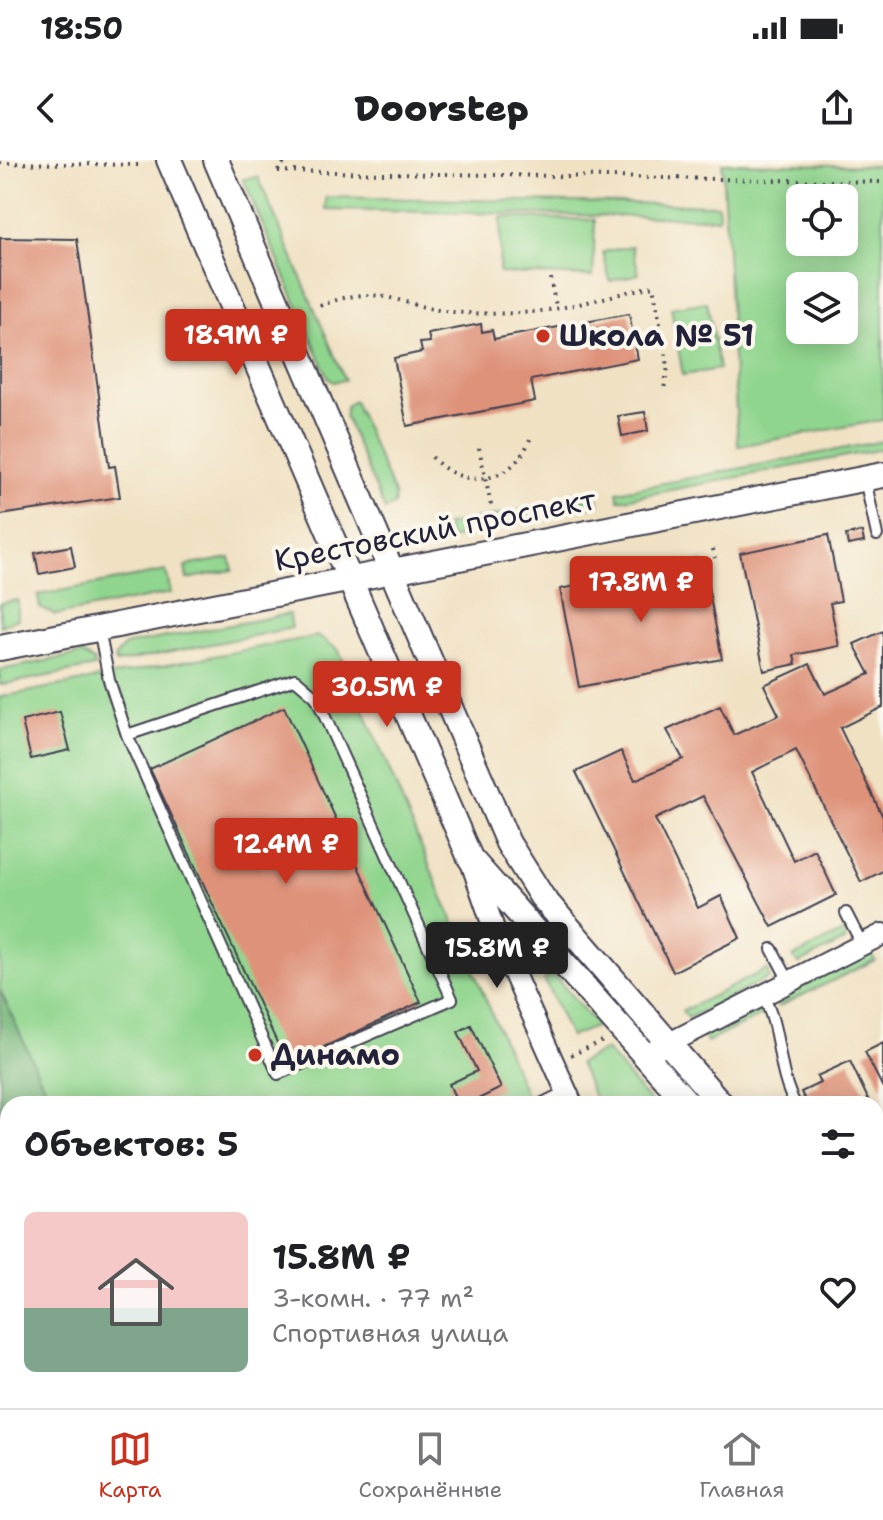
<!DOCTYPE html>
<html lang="ru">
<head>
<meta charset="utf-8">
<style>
	:root { --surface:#fff; --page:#f6f6f6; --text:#202124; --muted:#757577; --line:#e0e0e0; --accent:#c8321e }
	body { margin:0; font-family:"Shantell Sans",sans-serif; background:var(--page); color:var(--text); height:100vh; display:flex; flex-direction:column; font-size:30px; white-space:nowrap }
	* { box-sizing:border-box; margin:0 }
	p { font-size:26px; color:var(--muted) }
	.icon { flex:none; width:44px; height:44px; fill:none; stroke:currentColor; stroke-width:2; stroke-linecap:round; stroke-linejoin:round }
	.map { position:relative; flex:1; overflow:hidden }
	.sheet { position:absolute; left:0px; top:936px; width:884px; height:312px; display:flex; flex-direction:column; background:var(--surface); border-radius:24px 24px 0 0; box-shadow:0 4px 20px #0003 }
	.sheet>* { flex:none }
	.controls { position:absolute; left:786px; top:24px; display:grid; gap:16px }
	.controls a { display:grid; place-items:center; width:72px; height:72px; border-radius:12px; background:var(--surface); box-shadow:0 4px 20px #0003; font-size:40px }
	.price { position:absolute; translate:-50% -68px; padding:0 18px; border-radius:8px; background:var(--accent); color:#fff; font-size:26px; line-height:52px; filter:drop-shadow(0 2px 4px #0008) }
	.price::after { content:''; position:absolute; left:50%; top:48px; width:24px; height:18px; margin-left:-12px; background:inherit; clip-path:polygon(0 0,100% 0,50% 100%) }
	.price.selected { background:#222; color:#fff }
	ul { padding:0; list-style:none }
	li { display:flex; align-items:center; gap:24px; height:200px; padding:0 24px }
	li span { display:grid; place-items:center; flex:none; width:224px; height:160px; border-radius:12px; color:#555 }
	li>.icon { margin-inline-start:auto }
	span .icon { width:96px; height:96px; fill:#fffc; stroke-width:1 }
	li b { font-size:34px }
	h2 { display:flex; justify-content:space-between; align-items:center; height:96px; padding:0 24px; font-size:34px }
	.status { display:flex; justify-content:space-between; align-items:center; height:56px; padding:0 40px; background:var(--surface); direction:ltr }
	.status svg { height:22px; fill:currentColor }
	header { display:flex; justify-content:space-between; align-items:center; height:104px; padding:0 24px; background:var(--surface); font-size:36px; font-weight:800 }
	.tab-bar { display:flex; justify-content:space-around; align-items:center; height:112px; border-top:2px solid var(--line); background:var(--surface); font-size:22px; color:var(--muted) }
	.tab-bar a { display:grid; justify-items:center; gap:4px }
	.tab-bar .selected { color:var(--accent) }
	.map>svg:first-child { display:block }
	.green { fill:#90d58e; stroke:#597c64; stroke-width:2; fill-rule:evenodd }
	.forest { fill:#74b679; stroke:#4b6c5a; stroke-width:2 }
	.building { fill:#de9279 }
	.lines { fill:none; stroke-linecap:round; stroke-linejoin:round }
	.service-casing { stroke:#413f4f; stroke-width:14 }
	.minor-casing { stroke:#413f4f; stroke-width:24 }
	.tertiary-casing { stroke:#413f4f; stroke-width:28 }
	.path { stroke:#413f4f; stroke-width:4; stroke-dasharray:2 6; stroke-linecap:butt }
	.service { stroke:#fff; stroke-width:10 }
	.minor { stroke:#fff; stroke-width:20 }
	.tertiary { stroke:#fff; stroke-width:24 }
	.poi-dot { fill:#c8321e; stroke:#fbf7ec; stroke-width:3 }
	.labels { text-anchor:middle; stroke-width:8; stroke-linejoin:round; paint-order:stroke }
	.poi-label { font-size:30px; font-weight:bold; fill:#22223b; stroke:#fbf7ec; text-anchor:start }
	.street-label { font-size:30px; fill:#22223b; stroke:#fbf7ec }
</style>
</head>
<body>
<div class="status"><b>18:50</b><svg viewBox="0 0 49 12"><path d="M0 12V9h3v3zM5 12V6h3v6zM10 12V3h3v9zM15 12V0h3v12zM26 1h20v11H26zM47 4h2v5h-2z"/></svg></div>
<header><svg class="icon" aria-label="back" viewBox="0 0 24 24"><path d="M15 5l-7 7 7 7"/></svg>Doorstep<svg class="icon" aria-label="share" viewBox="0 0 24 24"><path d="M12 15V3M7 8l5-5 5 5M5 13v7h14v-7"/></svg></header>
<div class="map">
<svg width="883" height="1248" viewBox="0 0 883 1248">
	<rect width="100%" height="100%" fill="#fbf7ec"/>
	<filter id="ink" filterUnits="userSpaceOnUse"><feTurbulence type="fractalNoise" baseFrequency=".0125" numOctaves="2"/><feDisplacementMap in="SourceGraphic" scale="16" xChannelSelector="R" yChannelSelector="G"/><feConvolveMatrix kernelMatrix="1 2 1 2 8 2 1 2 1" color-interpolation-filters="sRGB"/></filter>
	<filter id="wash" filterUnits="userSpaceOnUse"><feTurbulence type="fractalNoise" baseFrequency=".006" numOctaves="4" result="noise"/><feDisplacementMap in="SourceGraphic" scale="32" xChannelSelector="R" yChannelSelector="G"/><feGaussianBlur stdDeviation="1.8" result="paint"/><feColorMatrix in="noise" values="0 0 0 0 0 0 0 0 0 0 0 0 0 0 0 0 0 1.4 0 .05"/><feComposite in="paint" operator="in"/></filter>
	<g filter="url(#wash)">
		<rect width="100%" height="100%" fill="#f0e1c3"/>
		<g class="green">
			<path d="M722 3 883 6V260L738 286ZM800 38H844V82H800ZM800 126H844V170H800Z"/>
			<polygon points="258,17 345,220 333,222 328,217 243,19"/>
			<polygon points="326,37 718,45 719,58 326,50"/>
			<polygon points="501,57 595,60 593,116 499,113"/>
			<polygon points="632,86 639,114 610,121 603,92"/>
			<polygon points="707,142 719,209 683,215 671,148"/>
			<polygon points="354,241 395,336 394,345 385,350 345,256 346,246"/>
			<polygon points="883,281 883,289 619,340 617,332"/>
			<polygon points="597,336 599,344 450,379 446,365"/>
			<polygon points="230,398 233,410 187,419 185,406"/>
			<polygon points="166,411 171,433 56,455 40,448 38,435"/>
			<polygon points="18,440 18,459 0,466 0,443"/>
			<polygon points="289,454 292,468 116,503 115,497 125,485"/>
			<polygon points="317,476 338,489 530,944 8,944 8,1240 319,1240 323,1248 0,1248 0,537"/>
			<polygon points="81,494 94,501 95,507 0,525 0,510"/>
			<polygon points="845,771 846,780 798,804 793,797"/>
			<polygon points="869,791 875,800 778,847 775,839"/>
			<polygon points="767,809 769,818 688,858 682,851"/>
			<polygon points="554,815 597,866 570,877 544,819"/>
			<polygon points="759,846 766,853 707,882 702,873"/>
			<polygon points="606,890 652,944 597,944 579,903"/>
			<polygon points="797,1240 834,1240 839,1248 801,1248"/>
		</g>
		<g class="forest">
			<polygon points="0,830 52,944 8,944 8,1012 0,995"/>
			<polygon points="8,1106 8,1177 0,1181 0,1110"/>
		</g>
		<g id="blocks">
			<g class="building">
				<polygon points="0,78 77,79 109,307 115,306 120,337 0,355"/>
				<polygon points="629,154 638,199 531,220 535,241 407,266 394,198 422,192 420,183 430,182 428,174 481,164 482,172 492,170 494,179"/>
				<polygon points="645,252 648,271 622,276 618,256"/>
				<polygon points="862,372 864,382 848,385 846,375"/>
				<polygon points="828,375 841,441 830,443 839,486 794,495 796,504 764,511 740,393"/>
				<polygon points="71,386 75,407 39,414 35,393"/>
				<polygon points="703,401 722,499 579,527 560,429"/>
				<polygon points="883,471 883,547 840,568 883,657 883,711 861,722 796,590 752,612 794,701 815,690 836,735 772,767 703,636 655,659 698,748 721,736 740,778 673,812 576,612 621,591 635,620 683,599 667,570 720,546 734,575 779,555 764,525 810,504 825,534 870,514 854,484"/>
				<polygon points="284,547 421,842 287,904 150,609"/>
				<polygon points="60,552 70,590 31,599 22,561"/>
				<polygon points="471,865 501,928 468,944 458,944 449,924 477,911 458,872"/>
				<polygon points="883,883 883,928 865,892"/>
				<polygon points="850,901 870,943 807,944 801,932 820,923 817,916"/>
				<polygon points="876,955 883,970 883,1000 876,1004"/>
				<polygon points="883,1066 883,1094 876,1097 876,1069"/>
				<polygon points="883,1115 883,1135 876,1121"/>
				<polygon points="356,1240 426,1240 430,1248 360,1248"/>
				<polygon points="567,1240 610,1240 594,1248 571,1248"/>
			</g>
		</g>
	</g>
	<g filter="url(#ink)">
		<use href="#blocks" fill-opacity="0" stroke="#413f4f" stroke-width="2"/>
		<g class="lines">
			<g class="service-casing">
				<g id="service">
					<polyline points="865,319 877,375"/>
					<polyline points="99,469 109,520 127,575 278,914 452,839 316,537 295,519 127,575"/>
					<polyline points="846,753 862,784"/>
					<polyline points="772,789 789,821"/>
					<path d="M762 834C782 869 776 910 795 944"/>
					<polyline points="541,944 567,931"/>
					<polyline points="876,1042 883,1038"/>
					<polyline points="876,1107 883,1102"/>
					<polyline points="0,1211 8,1207"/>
					<polyline points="299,1240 303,1248"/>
				</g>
			</g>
			<g class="minor-casing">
				<g id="minor">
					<polyline points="471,702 494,769 572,944"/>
					<polyline points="646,895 883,774"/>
					<polyline points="707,1240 711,1248"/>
				</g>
			</g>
			<g class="tertiary-casing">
				<g id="tertiary">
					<polyline points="169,0 470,698 688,944"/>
					<polyline points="216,0 508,683 542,737 721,944"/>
					<polyline points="0,488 883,315"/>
					<polyline points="876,1197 883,1209"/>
					<polyline points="872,1240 876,1248"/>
				</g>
			</g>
			<g class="path">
				<polyline points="0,3 139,5"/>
				<polyline points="278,11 883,22"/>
				<polyline points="278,11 286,0"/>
				<polyline points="550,118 556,146"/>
				<path d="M320 146C380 121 396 146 452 152 474 154 498 154 520 153 563 151 611 135 653 126L668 207 664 229"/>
				<polyline points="479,288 492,350"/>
				<path d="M432 297C464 332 513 324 530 279"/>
				<polyline points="713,389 715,398"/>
				<polyline points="571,895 603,881"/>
				<polyline points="876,1012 883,1009"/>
			</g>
			<use href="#service" class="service"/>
			<use href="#minor" class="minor"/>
			<use href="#tertiary" class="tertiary"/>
		</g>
	</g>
	<g class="poi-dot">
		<circle cx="543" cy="176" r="8"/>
		<circle cx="255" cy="895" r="8"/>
	</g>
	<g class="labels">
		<g class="poi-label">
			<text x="559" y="186">Школа № 51</text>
			<text x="271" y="905">Динамо</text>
		</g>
		<g class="street-label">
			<text transform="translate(435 370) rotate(-11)" y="10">Крестовский проспект</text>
		</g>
	</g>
</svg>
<div class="controls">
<a><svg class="icon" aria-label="locate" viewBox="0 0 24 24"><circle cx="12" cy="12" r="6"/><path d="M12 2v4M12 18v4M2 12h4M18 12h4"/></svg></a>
<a><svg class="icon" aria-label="layers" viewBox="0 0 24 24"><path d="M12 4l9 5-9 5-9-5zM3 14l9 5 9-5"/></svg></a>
</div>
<b class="price" style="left:236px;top:217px">18.9M ₽</b>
<b class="price" style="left:641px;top:464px">17.8M ₽</b>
<b class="price" style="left:387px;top:569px">30.5M ₽</b>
<b class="price" style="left:286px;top:726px">12.4M ₽</b>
<b class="price selected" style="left:497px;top:830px">15.8M ₽</b>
<section class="sheet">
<h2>Объектов: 5<svg class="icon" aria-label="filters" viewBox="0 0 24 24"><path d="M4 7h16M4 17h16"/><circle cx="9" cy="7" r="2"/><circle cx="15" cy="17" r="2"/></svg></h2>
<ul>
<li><span style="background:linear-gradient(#f6c9c9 60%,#7fa58c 0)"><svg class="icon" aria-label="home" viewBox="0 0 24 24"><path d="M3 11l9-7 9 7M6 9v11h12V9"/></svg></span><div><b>15.8M ₽</b><p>3-комн. · 77 m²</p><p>Спортивная улица</p></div><svg class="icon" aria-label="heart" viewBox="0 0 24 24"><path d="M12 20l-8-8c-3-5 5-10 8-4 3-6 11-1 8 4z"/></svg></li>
</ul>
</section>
</div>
<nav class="tab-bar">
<a class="selected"><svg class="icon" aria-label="map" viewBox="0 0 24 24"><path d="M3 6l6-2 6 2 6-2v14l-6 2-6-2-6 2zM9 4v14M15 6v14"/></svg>Карта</a>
<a><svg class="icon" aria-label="saved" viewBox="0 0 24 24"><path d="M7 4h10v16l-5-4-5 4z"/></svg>Сохранённые</a>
<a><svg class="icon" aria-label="home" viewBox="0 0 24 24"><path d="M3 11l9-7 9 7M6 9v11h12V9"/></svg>Главная</a>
</nav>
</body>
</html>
